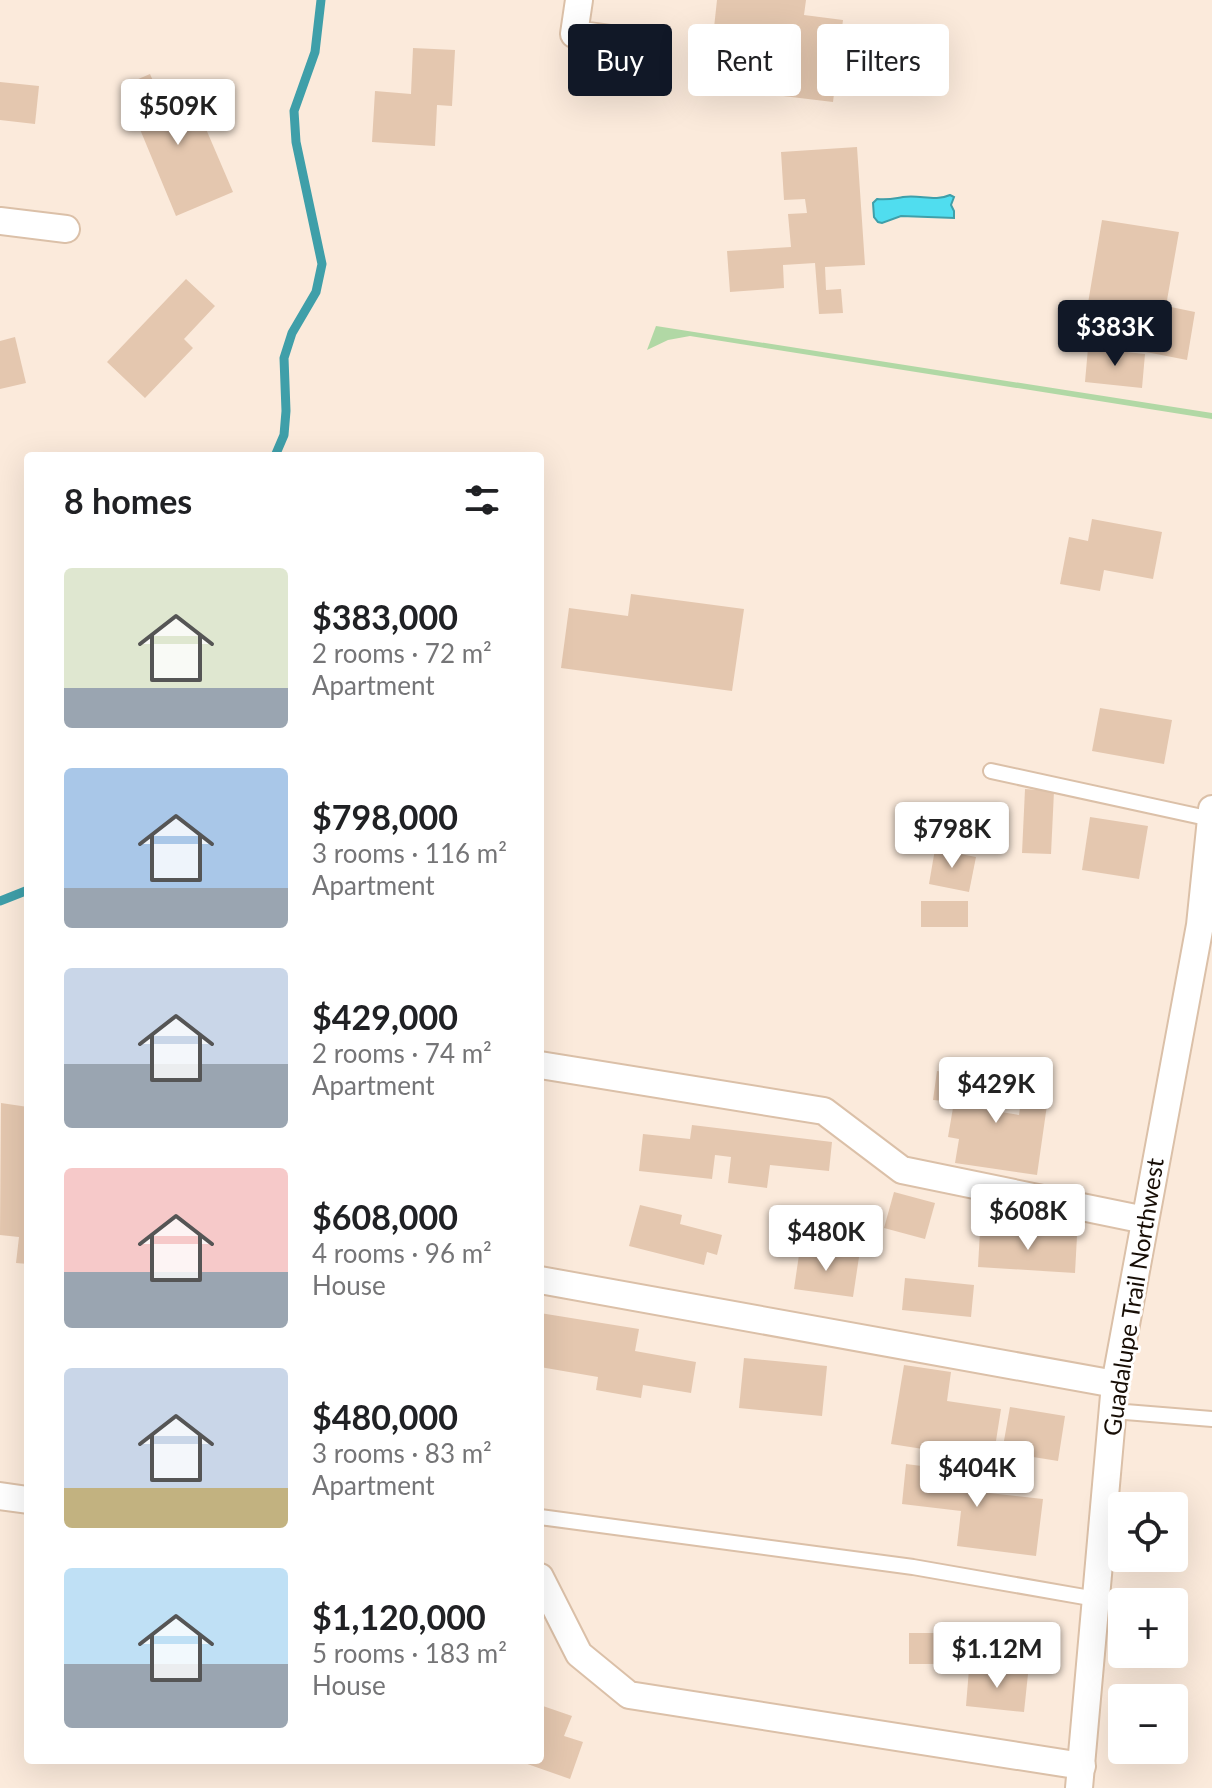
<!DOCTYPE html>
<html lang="en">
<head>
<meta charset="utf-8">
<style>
	:root { --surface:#fff; --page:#f2f2f2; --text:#202124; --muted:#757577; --accent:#111827 }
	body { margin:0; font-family:Lato,sans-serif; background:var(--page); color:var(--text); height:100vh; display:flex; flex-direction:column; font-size:30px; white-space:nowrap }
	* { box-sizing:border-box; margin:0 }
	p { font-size:26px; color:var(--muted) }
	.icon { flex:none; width:44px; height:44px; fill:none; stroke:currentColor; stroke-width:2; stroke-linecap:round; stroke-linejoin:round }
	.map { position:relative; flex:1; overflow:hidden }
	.drawer { position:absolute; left:24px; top:452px; width:520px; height:1312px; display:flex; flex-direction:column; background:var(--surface); border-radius:8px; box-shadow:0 8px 32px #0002 }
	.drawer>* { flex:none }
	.banner { position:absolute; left:568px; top:24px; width:524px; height:72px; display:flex; gap:16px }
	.tools { position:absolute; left:1108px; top:1492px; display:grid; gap:16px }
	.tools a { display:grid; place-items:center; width:80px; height:80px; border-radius:8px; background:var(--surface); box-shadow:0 8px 32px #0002; font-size:40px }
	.price { position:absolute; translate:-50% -68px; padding:0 18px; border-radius:8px; background:#fff; color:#222; font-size:26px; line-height:52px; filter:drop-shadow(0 2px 4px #0008) }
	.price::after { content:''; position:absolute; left:50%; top:48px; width:24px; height:18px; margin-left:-12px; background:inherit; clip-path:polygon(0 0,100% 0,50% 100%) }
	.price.current { background:var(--accent); color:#fff }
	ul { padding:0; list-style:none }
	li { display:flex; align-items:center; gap:24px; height:200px; padding:0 40px }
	li span { display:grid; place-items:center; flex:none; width:224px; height:160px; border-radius:8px; color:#555 }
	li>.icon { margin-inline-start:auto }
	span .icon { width:96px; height:96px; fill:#fffc; stroke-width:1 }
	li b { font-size:34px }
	h2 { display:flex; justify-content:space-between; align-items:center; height:96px; padding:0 40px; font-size:34px }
	.chip { padding:0 28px; border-radius:8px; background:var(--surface); box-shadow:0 8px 32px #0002; font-size:28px; line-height:72px }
	.chip.current { background:var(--accent); color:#fff }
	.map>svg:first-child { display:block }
	.green { fill:#b1d8a5 }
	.water { fill:#50ddef; stroke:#3f9fa9; stroke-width:2 }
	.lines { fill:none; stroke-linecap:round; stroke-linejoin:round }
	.stream { stroke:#3f9fa9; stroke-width:9 }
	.building { fill:#e4c7af }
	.service-casing { stroke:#dbc0a8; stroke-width:18 }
	.minor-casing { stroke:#dbc0a8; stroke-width:30 }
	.service { stroke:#fff; stroke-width:14 }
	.minor { stroke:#fff; stroke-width:26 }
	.labels { text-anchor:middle; stroke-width:6; stroke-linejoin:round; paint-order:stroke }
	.street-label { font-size:24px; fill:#170e06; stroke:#fff }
</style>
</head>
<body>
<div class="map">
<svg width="1212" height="1788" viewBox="0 0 1212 1788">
	<rect width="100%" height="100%" fill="#fbeadb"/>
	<polygon class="green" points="656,326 1212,413 1212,419 690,336 668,340 647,350"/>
	<path class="water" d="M950 195 954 197 951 205 954 211V218L901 216 882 223 878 222 874 217 873 203 877 199C889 200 891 199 903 197 919 194 935 202 950 195Z"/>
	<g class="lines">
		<g class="stream">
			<polyline points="275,456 284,435 286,411 284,358 292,333 316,292 322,264 296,142 294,111 315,52 321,0"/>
			<polyline points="0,901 28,890"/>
		</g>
	</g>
	<g class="building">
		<polygon points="717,0 806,0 804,15 843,20 833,102 783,96 789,46 713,37"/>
		<polygon points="413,48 455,50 452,106 437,105 435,146 372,142 375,91 411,94"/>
		<polygon points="150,74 164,106 191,94 233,192 176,216 122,86"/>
		<polygon points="0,82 39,86 35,124 0,120"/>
		<polygon points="857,147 865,265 825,267 826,290 841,289 843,313 819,314 815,263 783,265 784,288 730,292 727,251 791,247 788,214 807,213 805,199 784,200 781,152"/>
		<polygon points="1102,220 1179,232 1166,306 1195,312 1187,360 1146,352 1149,339 1084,327"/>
		<polygon points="186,279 215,306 184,339 193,348 145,398 107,362"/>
		<polygon points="15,337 26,383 0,389 0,341"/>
		<polygon points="1088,348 1145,354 1142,388 1085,382"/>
		<polygon points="1092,519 1162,532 1153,579 1104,570 1100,591 1060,584 1069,537 1088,541"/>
		<polygon points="631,594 744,609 732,691 561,668 569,608 628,616"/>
		<polygon points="1100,708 1172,720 1164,764 1092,751"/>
		<polygon points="1025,789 1054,791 1051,854 1022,853"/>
		<polygon points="1090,817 1148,826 1139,879 1082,870"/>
		<polygon points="935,849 976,857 969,892 929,884"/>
		<rect x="921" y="901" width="47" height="26"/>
		<polygon points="937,1071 975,1077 970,1107 1019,1115 1025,1073 1051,1077 1037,1175 955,1163 959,1139 948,1137 954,1102 933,1100"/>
		<polygon points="1,1103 28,1107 28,1264 16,1263 19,1237 0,1235"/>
		<polygon points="692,1125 832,1142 829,1171 770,1165 767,1188 728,1183 731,1157 715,1155 712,1179 639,1171 643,1134 690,1139"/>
		<polygon points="894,1192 935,1203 925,1239 884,1228"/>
		<polygon points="640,1205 682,1215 680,1224 722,1235 717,1255 707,1252 704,1265 629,1246"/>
		<polygon points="980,1231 1077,1236 1075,1273 978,1267"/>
		<polygon points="800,1248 859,1257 853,1297 794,1289"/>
		<polygon points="905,1278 974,1285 971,1317 902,1310"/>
		<polygon points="540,1313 639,1329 635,1351 696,1362 691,1393 643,1385 641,1398 596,1390 598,1377 540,1367"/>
		<polygon points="744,1358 827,1366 822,1416 739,1408"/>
		<polygon points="904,1365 951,1372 947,1401 1001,1409 993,1460 891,1444"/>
		<polygon points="1010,1407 1065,1416 1058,1461 1002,1452"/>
		<polygon points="906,1464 992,1475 989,1493 1043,1499 1036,1556 957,1546 961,1511 902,1504"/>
		<rect x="909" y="1633" width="28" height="31"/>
		<polygon points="969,1669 1028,1674 1024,1712 966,1706"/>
		<polygon points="540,1705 572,1716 564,1736 583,1742 570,1779 516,1760 540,1760"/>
	</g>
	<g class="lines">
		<g class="service-casing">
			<g id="service">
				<polyline points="991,771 1211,819"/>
				<polyline points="1113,1411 1212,1419"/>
				<polyline points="540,1517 913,1567 1096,1599"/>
			</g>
		</g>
		<g class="minor-casing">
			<g id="minor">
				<polyline points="579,0 574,34 611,39"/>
				<polyline points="0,221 66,229"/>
				<polyline points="540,1065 824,1111 902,1170 1145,1220"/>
				<polyline points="540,1280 1115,1384"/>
				<polyline points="0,1496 28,1500"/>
				<polyline points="540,1577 579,1654 629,1695 1082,1766"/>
				<polyline points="1079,1788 1115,1384 1200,925 1212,809"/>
			</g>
		</g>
		<use href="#service" class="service"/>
		<use href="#minor" class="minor"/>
	</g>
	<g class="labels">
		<g class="street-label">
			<text transform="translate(1134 1297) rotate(-81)" y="8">Guadalupe Trail Northwest</text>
		</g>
	</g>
</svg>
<div class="tools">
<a><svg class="icon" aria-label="locate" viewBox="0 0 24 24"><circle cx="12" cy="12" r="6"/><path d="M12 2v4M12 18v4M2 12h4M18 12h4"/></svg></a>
<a>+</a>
<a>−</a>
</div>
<b class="price" style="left:178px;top:147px">$509K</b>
<b class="price current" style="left:1115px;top:368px">$383K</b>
<b class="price" style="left:952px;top:870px">$798K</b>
<b class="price" style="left:996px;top:1125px">$429K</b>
<b class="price" style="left:1028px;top:1252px">$608K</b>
<b class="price" style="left:826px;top:1273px">$480K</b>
<b class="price" style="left:977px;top:1509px">$404K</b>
<b class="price" style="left:997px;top:1690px">$1.12M</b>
<div class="banner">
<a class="chip current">Buy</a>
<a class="chip">Rent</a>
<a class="chip">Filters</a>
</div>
<section class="drawer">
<h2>8 homes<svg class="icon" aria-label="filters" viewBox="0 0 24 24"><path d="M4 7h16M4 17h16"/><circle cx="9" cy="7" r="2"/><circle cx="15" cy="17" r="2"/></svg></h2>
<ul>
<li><span style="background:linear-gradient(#dfe7d0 75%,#9aa5b1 0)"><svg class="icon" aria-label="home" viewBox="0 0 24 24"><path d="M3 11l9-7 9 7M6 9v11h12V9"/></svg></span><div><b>$383,000</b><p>2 rooms · 72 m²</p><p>Apartment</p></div></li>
<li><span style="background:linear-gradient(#a9c7e8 75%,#9aa5b1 0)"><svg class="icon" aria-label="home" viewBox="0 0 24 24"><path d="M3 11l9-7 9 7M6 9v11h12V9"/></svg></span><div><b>$798,000</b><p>3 rooms · 116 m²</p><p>Apartment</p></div></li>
<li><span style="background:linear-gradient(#c9d6e8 60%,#9aa5b1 0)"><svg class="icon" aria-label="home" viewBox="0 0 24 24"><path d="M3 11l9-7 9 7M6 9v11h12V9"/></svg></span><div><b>$429,000</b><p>2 rooms · 74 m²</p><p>Apartment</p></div></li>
<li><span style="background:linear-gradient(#f6c9c9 65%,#9aa5b1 0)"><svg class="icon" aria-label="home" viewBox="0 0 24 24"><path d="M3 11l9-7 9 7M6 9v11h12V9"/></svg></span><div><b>$608,000</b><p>4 rooms · 96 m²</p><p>House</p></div></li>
<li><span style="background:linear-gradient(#c9d6e8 75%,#c2b280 0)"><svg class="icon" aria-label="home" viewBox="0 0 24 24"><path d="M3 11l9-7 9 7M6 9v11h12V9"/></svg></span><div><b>$480,000</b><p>3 rooms · 83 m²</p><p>Apartment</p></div></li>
<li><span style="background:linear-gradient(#bfe0f5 60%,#9aa5b1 0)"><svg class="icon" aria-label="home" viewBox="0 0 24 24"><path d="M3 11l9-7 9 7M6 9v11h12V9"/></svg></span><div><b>$1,120,000</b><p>5 rooms · 183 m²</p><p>House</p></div></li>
</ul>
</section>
</div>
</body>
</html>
